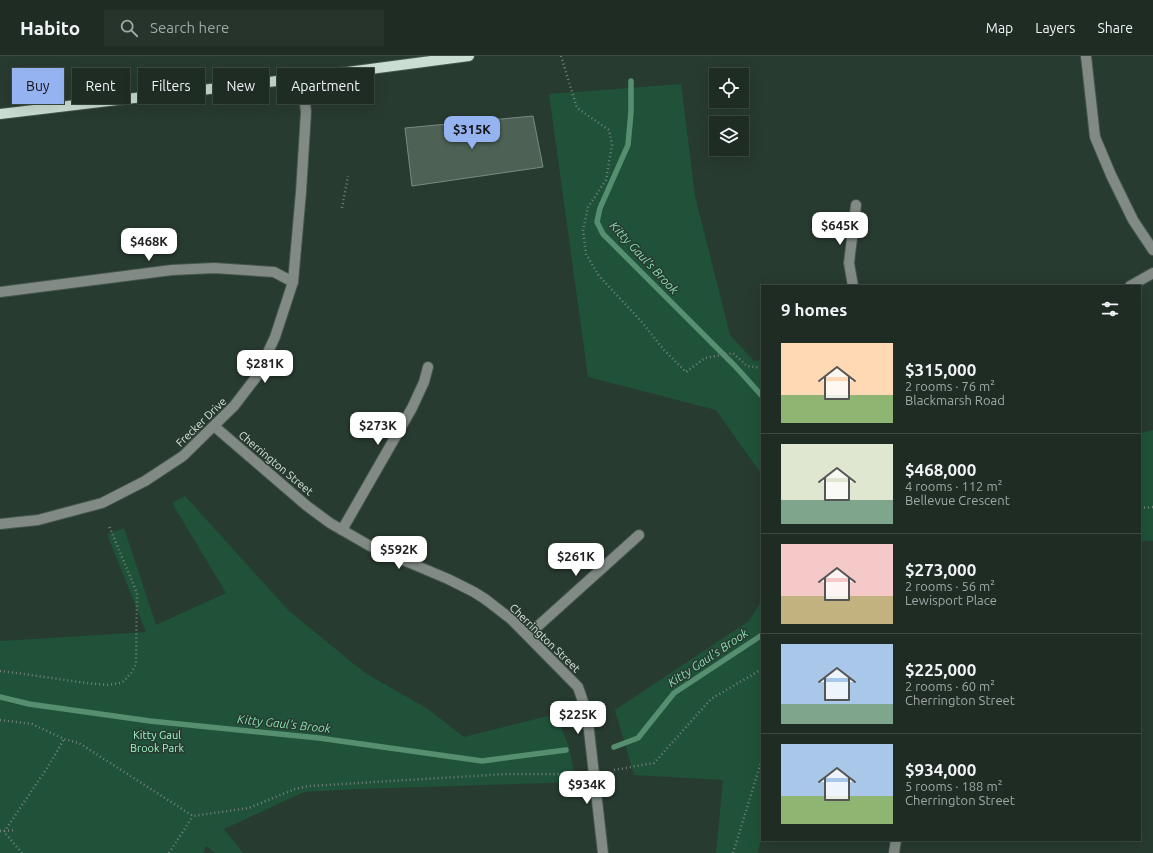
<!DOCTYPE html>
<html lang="en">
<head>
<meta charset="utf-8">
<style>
	:root { --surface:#1e2c24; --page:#26342c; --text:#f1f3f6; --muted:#a1a7a6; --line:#3c4841; --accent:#95b2f1 }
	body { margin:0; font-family:Ubuntu,sans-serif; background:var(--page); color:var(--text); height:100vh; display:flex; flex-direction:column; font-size:15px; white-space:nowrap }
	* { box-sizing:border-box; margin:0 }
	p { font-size:13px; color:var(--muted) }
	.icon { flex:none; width:22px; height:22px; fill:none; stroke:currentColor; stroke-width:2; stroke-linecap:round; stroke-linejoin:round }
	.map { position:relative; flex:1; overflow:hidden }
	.side { position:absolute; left:761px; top:229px; width:380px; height:556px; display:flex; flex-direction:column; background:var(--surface); border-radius:0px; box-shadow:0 4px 16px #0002,0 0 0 1px var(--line) }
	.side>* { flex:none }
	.banner { position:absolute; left:12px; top:12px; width:380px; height:36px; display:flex; gap:8px }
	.controls { position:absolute; left:709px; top:12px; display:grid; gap:8px }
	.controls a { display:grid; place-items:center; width:40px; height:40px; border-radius:0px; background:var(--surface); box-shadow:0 4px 16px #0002,0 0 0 1px var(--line); font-size:20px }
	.price { position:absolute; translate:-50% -34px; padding:0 9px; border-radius:8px; background:#fff; color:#222; font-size:13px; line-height:26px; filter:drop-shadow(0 1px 2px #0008) }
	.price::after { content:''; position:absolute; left:50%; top:24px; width:12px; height:9px; margin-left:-6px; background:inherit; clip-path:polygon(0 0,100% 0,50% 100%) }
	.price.selected { background:var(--accent); color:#111 }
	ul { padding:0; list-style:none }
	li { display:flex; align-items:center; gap:12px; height:100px; padding:0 20px }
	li+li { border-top:1px solid var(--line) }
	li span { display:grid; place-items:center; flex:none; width:112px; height:80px; border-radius:0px; color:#555 }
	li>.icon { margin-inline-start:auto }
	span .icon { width:48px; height:48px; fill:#fffc; stroke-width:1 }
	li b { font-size:17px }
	h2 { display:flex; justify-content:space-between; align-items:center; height:48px; padding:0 20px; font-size:17px }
	.pill { padding:0 14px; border-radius:0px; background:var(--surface); box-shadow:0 4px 16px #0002,0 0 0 1px var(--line); font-size:14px; line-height:36px }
	.pill.selected { background:var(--accent); color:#111 }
	header { display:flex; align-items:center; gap:24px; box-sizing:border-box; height:56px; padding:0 20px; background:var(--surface); border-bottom:1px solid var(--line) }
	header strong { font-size:19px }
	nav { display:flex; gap:22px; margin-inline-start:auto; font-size:14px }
	.search { width:280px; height:36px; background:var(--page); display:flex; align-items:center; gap:10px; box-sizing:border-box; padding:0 14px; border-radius:0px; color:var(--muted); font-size:15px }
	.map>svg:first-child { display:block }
	.green { fill:#1f5239 }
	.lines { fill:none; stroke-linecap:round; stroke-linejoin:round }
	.stream { stroke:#558f70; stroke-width:5.5 }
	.building { fill:#4d6155; stroke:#778c7f }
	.minor-casing { stroke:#45564c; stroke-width:12 }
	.major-casing { stroke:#45564c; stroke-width:12 }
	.path { stroke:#738279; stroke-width:2.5; stroke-dasharray:1 3; stroke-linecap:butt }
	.minor { stroke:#818a84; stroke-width:10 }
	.major { stroke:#cbded3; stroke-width:10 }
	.labels { text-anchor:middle; stroke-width:3; stroke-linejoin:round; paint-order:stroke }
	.street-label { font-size:11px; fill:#dbe6df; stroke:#283b30 }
	.park-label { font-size:11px; fill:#9ff7c7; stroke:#283b30 }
	.water-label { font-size:12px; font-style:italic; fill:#88deaf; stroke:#283b30 }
</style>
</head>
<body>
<header>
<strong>Habito</strong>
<div class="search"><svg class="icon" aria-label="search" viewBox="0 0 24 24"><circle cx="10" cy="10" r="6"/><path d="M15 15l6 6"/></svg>Search here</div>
<nav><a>Map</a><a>Layers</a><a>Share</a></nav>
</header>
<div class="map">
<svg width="1153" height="797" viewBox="0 0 1153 797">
	<rect width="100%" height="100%" fill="#283b30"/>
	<g class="green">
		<polygon points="681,28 695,140 730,279 754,305 762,304 762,419 716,354 588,321 549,38"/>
		<polygon points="1153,374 1153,485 1140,485 1140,377"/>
		<polygon points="185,440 288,554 365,617 428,653 464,681 556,658 569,691 576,726 359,733 304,736 224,773 243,797 215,797 206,790 203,797 0,797 0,585 146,576 107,478 124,472 156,569 226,537 172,447"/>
		<polygon points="762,544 762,776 758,797 716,797 723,724 634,719 615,654 749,565"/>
	</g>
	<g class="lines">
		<g class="stream">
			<polyline points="631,25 631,56 628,89 600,152 597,166 603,178 735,310 762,340"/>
			<polyline points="0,641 29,648 150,665 319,682 482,705 566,694"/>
			<polyline points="614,691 638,682 674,637 762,579"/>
		</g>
	</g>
	<polygon class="building" points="533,60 543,111 412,130 405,72"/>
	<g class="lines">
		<g class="minor-casing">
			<g id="minor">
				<polyline points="1086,0 1095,81 1111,119 1133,164 1153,194"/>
				<polyline points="853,230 849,207 856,149"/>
				<polyline points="1130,230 1153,217"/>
				<polyline points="0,236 172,214 214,212 274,216 293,226"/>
				<polyline points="214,370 307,450 330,467 370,490 448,523 474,536 485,543 511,563 578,631 587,657 603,797"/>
				<polyline points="0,468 38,464 102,447 145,425 183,400 234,350 257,320 275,281 293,226 301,136 306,56 302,22"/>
				<polyline points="342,474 412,352 424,326 428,311"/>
				<polyline points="528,579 639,479"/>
				<polyline points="894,797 896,784"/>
			</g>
		</g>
		<g class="major-casing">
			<polyline id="major" points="0,58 302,22 469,0"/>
		</g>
		<g class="path">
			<polyline points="561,0 577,52 609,74 612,89 606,124 588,151 583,174 586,198 599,220 641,265 664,294 686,316 705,302 733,297 747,310 762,312"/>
			<polyline points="342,152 348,120"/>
			<polyline points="1140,452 1153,451"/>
			<polyline points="0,615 24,618 86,627 108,629 120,627 124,625 131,617 136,608 137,537 109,470"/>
			<polyline points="0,664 32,668 64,683 79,687 193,760 249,752 295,733 309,730 506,718 577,718"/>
			<polyline points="614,714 654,707 711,643 762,613"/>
			<polyline points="0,775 16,774"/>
			<polyline points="22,797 4,776 51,706 64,683"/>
			<polyline points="169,797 193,760"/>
			<polyline points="733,797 762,703"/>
		</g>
		<use href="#minor" class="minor"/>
		<use href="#major" class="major"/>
	</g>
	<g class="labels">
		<g class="street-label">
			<text transform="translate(201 366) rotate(-44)" y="4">Frecker Drive</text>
			<text transform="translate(276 407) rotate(40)" y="4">Cherrington Street</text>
			<text transform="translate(545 582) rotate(44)" y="4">Cherrington Street</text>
		</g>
		<g class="park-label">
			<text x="157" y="683">Kitty Gaul<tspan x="157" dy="13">Brook Park</tspan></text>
		</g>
		<g class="water-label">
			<text transform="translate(644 202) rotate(47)" y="4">Kitty Gaul's Brook</text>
			<text transform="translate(708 602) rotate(-34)" y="4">Kitty Gaul's Brook</text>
			<text transform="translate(284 668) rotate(6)" y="4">Kitty Gaul's Brook</text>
		</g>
	</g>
</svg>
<div class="controls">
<a><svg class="icon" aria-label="locate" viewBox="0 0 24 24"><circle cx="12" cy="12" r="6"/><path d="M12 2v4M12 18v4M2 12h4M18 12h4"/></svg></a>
<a><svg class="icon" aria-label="layers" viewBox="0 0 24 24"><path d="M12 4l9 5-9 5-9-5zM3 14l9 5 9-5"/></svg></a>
</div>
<b class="price selected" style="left:472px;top:94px">$315K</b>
<b class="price" style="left:840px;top:190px">$645K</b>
<b class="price" style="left:149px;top:206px">$468K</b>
<b class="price" style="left:265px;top:328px">$281K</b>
<b class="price" style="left:378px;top:390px">$273K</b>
<b class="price" style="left:399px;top:514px">$592K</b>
<b class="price" style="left:576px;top:521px">$261K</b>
<b class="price" style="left:578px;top:679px">$225K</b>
<b class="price" style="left:587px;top:749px">$934K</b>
<div class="banner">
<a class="pill selected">Buy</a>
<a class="pill">Rent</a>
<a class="pill">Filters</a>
<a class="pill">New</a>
<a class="pill">Apartment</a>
</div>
<section class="side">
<h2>9 homes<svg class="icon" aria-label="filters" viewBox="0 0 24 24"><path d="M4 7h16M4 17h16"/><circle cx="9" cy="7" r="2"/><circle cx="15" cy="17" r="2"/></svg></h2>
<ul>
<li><span style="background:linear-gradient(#ffd9b3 65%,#8fb573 0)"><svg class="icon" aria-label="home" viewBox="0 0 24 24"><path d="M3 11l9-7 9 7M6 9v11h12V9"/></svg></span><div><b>$315,000</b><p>2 rooms · 76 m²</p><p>Blackmarsh Road</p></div></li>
<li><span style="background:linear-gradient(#dfe7d0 70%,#7fa58c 0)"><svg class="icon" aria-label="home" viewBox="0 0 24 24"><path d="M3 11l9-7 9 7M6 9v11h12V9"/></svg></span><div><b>$468,000</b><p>4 rooms · 112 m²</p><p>Bellevue Crescent</p></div></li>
<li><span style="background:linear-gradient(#f6c9c9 65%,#c2b280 0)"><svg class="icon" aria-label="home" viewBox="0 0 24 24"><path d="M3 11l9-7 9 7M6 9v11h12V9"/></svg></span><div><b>$273,000</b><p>2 rooms · 56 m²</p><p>Lewisport Place</p></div></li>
<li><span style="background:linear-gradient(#a9c7e8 75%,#7fa58c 0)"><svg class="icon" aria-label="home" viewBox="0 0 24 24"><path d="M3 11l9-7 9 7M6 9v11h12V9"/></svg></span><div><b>$225,000</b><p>2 rooms · 60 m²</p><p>Cherrington Street</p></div></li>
<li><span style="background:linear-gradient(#a9c7e8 65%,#8fb573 0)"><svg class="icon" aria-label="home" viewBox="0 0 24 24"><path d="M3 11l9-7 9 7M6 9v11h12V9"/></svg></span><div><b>$934,000</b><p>5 rooms · 188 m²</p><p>Cherrington Street</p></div></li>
</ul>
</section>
</div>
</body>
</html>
